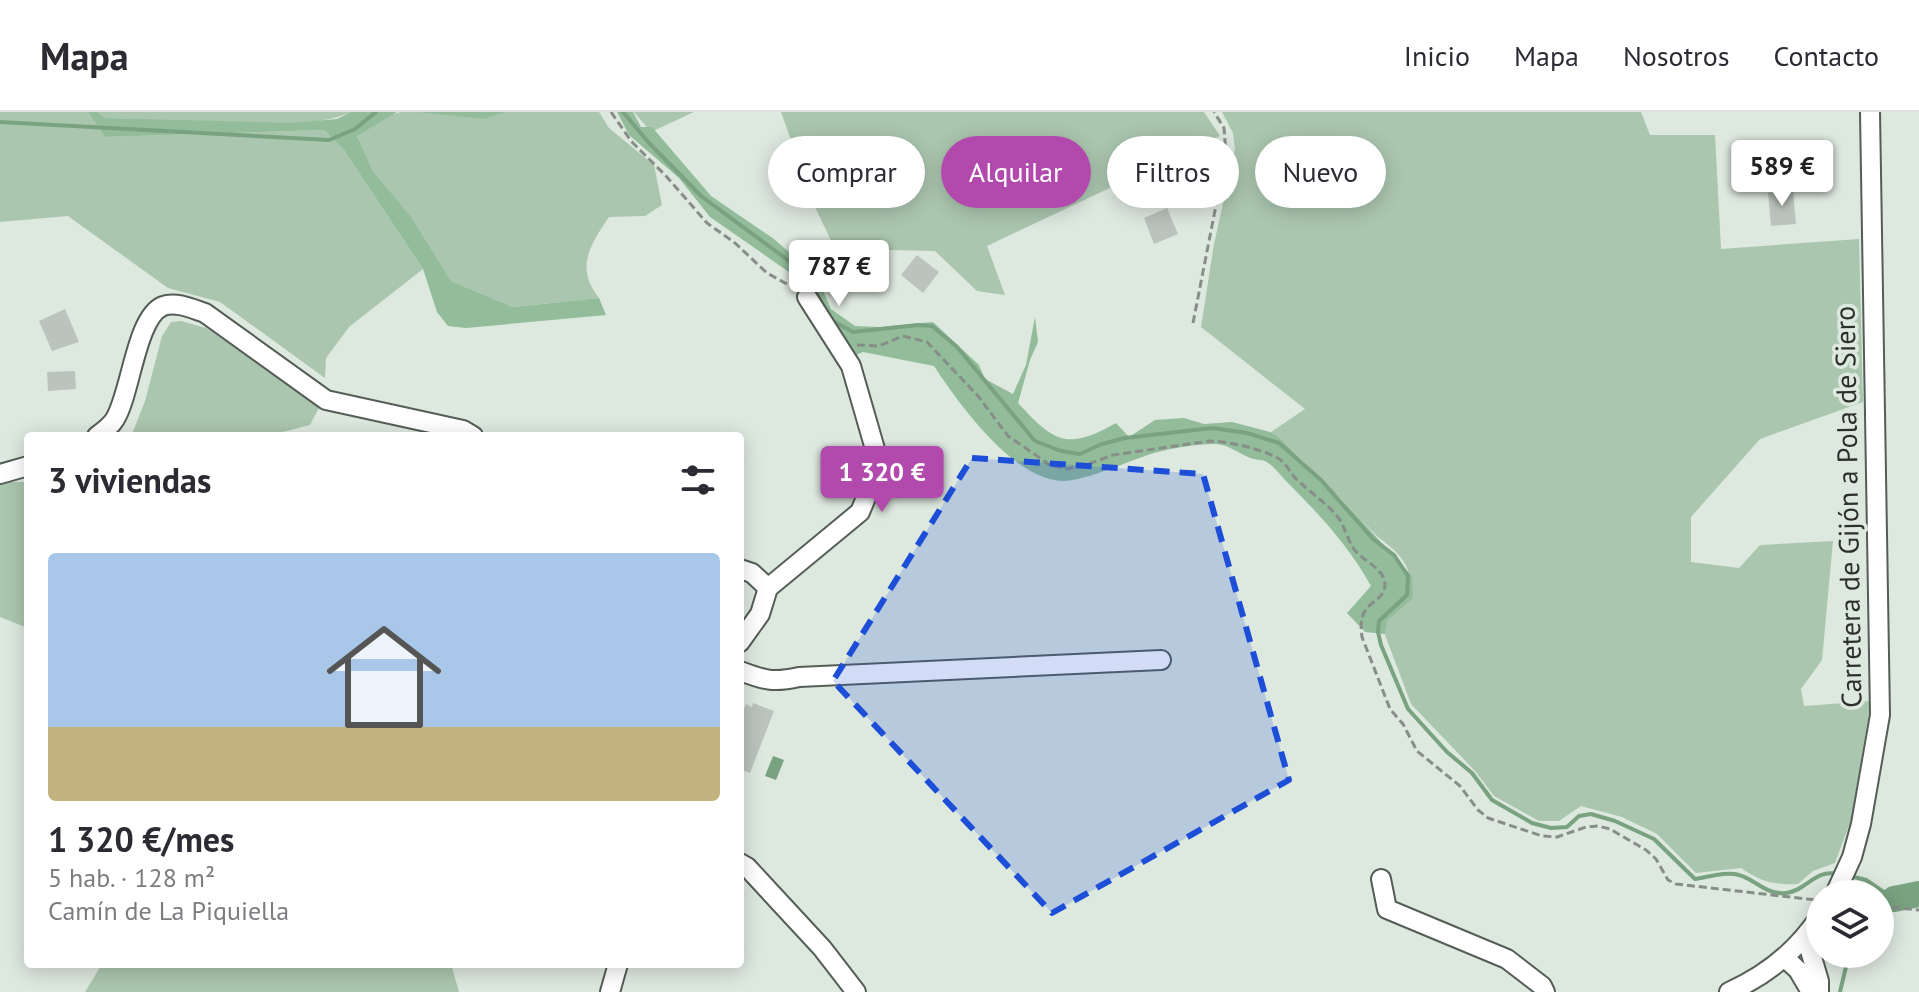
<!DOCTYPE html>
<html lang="es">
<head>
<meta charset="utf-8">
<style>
	:root { --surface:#fff; --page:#f7f7f7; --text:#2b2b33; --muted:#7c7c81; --line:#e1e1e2; --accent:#b249ac }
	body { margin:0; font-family:"PT Sans",sans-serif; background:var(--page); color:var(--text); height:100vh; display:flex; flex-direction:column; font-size:30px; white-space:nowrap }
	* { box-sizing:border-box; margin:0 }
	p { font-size:26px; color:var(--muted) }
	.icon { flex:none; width:44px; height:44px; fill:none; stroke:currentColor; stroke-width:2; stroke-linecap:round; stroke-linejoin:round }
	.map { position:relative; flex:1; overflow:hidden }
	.panel { position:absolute; left:24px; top:320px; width:720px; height:536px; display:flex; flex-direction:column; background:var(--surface); border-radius:8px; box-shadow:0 4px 20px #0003 }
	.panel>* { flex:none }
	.hud { position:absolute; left:768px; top:24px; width:760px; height:72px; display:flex; gap:16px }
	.buttons { position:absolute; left:1806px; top:768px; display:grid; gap:16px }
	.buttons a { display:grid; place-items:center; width:88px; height:88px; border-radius:50%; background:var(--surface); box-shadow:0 4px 20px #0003; font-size:40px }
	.price { position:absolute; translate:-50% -68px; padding:0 18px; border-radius:8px; background:#fff; color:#222; font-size:26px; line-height:52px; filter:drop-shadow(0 2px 4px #0008) }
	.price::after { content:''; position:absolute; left:50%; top:48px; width:24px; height:18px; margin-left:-12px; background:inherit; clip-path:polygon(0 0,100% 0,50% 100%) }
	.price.on { background:var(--accent); color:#fff }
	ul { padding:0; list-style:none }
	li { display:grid; align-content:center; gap:16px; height:424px; padding:0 24px }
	li span { display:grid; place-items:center; height:248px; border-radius:8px; color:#555 }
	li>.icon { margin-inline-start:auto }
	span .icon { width:144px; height:144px; fill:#fffc; stroke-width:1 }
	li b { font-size:34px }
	h2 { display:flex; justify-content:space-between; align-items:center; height:96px; padding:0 24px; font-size:34px }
	.chip { padding:0 28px; border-radius:36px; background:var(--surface); box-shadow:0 4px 20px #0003; font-size:28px; line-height:72px }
	.chip.on { background:var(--accent); color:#fff }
	header { display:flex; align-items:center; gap:48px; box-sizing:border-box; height:112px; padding:0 40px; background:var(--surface); border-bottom:2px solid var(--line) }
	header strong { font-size:38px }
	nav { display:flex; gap:44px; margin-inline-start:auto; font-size:28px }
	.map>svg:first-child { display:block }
	.green { fill:#abc6af }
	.forest { fill:#92bc9a }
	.water { fill:#79a281 }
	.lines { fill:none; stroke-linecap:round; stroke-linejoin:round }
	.stream { stroke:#79a281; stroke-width:4 }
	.river { stroke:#79a281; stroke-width:26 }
	.building { fill:#bac4bc }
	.minor-casing { stroke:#555e56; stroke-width:22 }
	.path { stroke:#878e88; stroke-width:3; stroke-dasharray:8 4; stroke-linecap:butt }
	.minor { stroke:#fff; stroke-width:18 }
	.marked { fill:#1d4ed8; fill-opacity:0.2; stroke:#1d4ed8; stroke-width:6; stroke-dasharray:16 10; stroke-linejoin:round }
	.labels { text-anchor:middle; stroke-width:7; stroke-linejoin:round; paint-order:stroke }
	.street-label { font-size:28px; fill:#2c302c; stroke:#dde8df }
</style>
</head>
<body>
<header>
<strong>Mapa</strong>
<nav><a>Inicio</a><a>Mapa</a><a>Nosotros</a><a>Contacto</a></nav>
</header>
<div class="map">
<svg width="1919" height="880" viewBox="0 0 1919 880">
	<rect width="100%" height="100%" fill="#dde8df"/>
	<g class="green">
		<polygon points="0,0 88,0 105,25 324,18 344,38 423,157 349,215 326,246 325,266 220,190 168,176 68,104 0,110"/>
		<path d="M98 0H351C302 24 165 7 105 6Z"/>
		<path d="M401 0H599L609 16 654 53 662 93 645 104 609 105C590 133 575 156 599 186L513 195 451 169 405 97 371 64 357 23 377 7Z"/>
		<polygon points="634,0 694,0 651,20"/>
		<polygon points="781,0 1204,0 1220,24 987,134 1005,183 977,179 935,139 835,137 815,95"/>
		<path d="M1222 0H1641L1650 23H1715L1721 137 1859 127 1863 290 1760 327 1691 405V450L1739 456 1760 433 1833 429 1822 548 1801 577 1804 594 1871 589 1851 708 1835 751 1813 759 1798 772C1774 773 1761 770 1741 756L1696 761 1657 722 1622 705 1581 694 1559 709H1539L1494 684 1475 659 1411 592 1384 520 1387 509 1412 486C1411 453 1404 445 1378 425L1281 327 1268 322 1305 297 1201 215 1214 132 1235 37 1233 21Z"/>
		<polygon points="181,209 206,216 320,294 310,313 267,324 126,324 132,322 145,289 162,224 171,210"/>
		<polygon points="0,370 28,370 28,516 0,505"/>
		<polygon points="102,852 451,852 459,880 85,880"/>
	</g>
	<g class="forest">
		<polygon points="88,0 98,0 105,6 291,11 337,7 351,0 397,0 357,24 373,60 409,102 451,169 513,195 599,186 606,203 466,216 448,214 437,200 423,157 344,38 324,18 105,25"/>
		<polygon points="418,0 505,0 484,7"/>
		<path d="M617 0H633L641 15H652L711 84 774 127 817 165 831 197 855 214 881 215 933 210 979 253 985 267 1013 282 1026 253 1035 205 1038 230 1030 248 1018 291C1054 330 1067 339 1116 311L1129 325 1155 308 1184 306 1204 312 1232 310 1270 320 1281 327 1359 406 1412 464 1413 486 1387 509 1385 522 1365 520 1347 501 1371 474C1349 434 1319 402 1287 370 1281 364 1273 353 1265 349 1260 347 1253 348 1248 345 1236 340 1228 332 1214 332 1196 332 1172 336 1154 341 1130 348 1084 370 1061 369 1012 366 959 292 934 254L863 240 837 251 826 229 817 187 799 167 710 105 679 66 629 23Z"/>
	</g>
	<polygon class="water" points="773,644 784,648 776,668 765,664"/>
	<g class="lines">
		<g class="stream">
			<path d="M623 0 649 31 701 84 804 160 833 209 853 220 918 213 932 214 957 235 1035 329 1061 339 1080 342 1102 332 1125 326 1212 316 1247 321 1279 331 1321 368 1373 427 1394 443 1408 464 1407 483 1379 509 1378 520 1381 533 1408 597 1447 640 1472 661 1492 688 1532 711 1551 716 1567 715 1579 704 1591 702 1615 709 1654 727 1695 767C1708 765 1727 759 1739 763 1755 767 1765 783 1786 781 1806 779 1815 757 1837 762"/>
			<polyline points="0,10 329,28 355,17 376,0"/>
			<polyline points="1850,764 1866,768 1894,787 1880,799"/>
			<polyline points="1840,880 1849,842"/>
		</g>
		<polyline class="river" points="1894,787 1919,782"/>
	</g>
	<g class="building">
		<polygon points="1793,78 1796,112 1771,114 1768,81"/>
		<polygon points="1167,96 1178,122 1154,132 1144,106"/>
		<polygon points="917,143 939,160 923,181 901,163"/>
		<polygon points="65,197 79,230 52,239 39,209"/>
		<polygon points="75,259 76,277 48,279 47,260"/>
		<polygon points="753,591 774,599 750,661 740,657 740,606 746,592 752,595"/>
	</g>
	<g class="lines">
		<g class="minor-casing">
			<g id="minor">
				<path d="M97 324C104 319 111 314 115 307 131 281 136 205 163 194 176 189 193 197 205 201L326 288 463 318 473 324"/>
				<polyline points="0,362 28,354"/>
				<polyline points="740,457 752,461 768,476"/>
				<polyline points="740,530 760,502 768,476 860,400 870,376 875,337 851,254 807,185"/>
				<path d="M740 559C764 568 773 571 799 565L1161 548"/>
				<polyline points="740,751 747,755 822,836 856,880"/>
				<polyline points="1381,767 1387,797 1507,847 1542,874 1545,880"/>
				<polyline points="1835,782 1852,745 1861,712 1880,603 1870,0"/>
				<polyline points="1806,825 1819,869 1819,880"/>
				<polyline points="1785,846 1798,858 1811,880"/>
				<polyline points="610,880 618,852"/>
				<path d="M1729 880C1767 863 1797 839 1820 804"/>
			</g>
		</g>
		<g class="path">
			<polyline points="611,0 631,29 666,64 707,111 735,131 767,161 794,176"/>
			<polyline points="1193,211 1226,42 1224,16 1214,0"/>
			<path d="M857 233 879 234 903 224 927 230 978 284 1008 324 1050 353 1066 357 1083 354 1113 343 1210 329C1231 330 1257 336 1276 345 1286 350 1289 359 1296 367 1309 379 1325 390 1337 404 1345 414 1347 427 1354 437 1362 449 1385 456 1385 473 1384 494 1356 486 1362 525L1390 597 1403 612 1417 639 1460 674 1478 698 1488 706 1542 724 1557 725 1586 715 1598 714 1610 717 1646 738 1656 747 1668 768 1676 772 1816 788"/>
			<polyline points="1880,794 1919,798"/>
		</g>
		<use href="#minor" class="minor"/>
	</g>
	<path class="marked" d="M972 346 1203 362 1289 668 1052 801 833 569Z"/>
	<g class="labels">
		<g class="street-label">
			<text transform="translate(1848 395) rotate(-91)" y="10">Carretera de Gijón a Pola de Siero</text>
		</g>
	</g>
</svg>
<div class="buttons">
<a><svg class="icon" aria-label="layers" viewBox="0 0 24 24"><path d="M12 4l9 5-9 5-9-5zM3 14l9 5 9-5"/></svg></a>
</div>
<b class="price" style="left:1782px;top:96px">589 €</b>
<b class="price" style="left:839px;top:196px">787 €</b>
<b class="price on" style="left:882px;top:402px">1 320 €</b>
<div class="hud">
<a class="chip">Comprar</a>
<a class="chip on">Alquilar</a>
<a class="chip">Filtros</a>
<a class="chip">Nuevo</a>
</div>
<section class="panel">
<h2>3 viviendas<svg class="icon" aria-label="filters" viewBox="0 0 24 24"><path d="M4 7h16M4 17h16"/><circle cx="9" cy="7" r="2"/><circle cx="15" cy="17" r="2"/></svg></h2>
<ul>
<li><span style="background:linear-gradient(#a9c7e8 70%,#c2b280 0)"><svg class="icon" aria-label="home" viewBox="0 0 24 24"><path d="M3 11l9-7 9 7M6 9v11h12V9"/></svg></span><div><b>1 320 €/mes</b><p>5 hab. · 128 m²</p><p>Camín de La Piquiella</p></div></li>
</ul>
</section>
</div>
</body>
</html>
